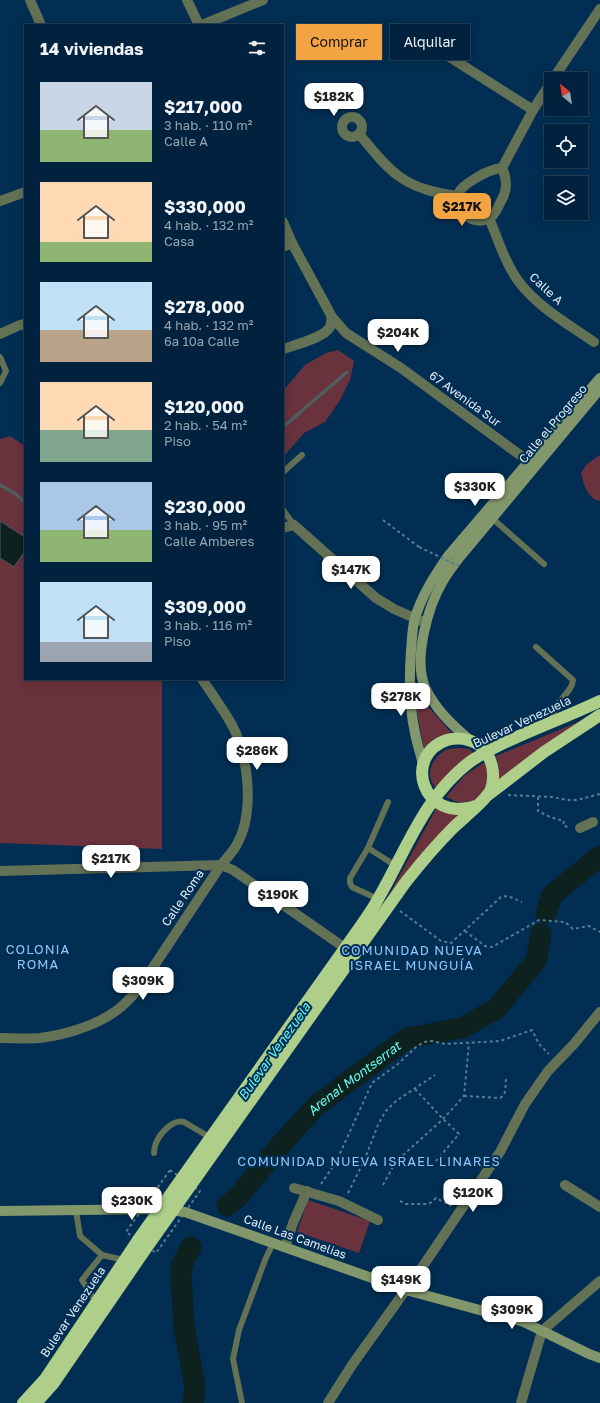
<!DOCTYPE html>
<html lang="es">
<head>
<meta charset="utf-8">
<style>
	:root { --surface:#01223e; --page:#0f2f49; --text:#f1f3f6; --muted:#96a4b0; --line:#233f58; --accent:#f3a442 }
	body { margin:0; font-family:"Golos Text",sans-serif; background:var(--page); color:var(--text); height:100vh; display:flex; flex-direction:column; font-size:15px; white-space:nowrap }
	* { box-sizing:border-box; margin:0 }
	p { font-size:13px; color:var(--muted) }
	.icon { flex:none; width:22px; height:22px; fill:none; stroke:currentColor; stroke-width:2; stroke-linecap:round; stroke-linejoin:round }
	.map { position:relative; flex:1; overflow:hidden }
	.sheet { position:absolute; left:24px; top:24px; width:260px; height:656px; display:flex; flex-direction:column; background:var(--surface); border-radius:0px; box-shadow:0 2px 10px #0003,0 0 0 1px var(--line) }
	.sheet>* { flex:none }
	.banner { position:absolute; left:296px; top:24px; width:244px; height:36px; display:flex; gap:8px }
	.needle { width:26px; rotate:330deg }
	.fabs { position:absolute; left:544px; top:72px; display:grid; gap:8px }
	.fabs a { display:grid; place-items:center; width:44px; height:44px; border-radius:0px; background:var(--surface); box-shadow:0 2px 10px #0003,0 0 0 1px var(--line); font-size:20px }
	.price { position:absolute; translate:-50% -34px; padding:0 9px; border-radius:8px; background:#fff; color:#222; font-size:13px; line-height:26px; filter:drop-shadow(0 1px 2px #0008) }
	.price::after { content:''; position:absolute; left:50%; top:24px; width:12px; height:9px; margin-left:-6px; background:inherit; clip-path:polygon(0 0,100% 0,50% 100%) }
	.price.active { background:var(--accent); color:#111 }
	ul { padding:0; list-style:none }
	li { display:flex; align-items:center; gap:12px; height:100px; padding:0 16px }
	li span { display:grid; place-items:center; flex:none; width:112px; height:80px; border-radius:0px; color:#555 }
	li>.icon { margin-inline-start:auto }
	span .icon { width:48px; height:48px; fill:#fffc; stroke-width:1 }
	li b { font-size:17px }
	h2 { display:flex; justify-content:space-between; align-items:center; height:48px; padding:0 16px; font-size:17px }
	.tag { padding:0 14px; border-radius:0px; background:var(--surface); box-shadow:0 2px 10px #0003,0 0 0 1px var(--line); font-size:14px; line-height:36px }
	.tag.active { background:var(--accent); color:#111 }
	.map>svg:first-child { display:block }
	.green { fill:#6a323d }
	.water { fill:#0d211f; stroke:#4d5e60 }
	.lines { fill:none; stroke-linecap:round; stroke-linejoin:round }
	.stream { stroke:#4d5e60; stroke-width:3.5 }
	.river { stroke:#0d211f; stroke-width:21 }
	.path { stroke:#597a94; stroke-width:2; stroke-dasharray:3 3; stroke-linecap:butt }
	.lane { stroke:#637155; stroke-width:6 }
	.street { stroke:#637155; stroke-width:10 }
	.secondary { stroke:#82976b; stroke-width:10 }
	.highway { stroke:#aecf89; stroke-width:12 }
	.path-bridge { stroke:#597a94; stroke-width:2; stroke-dasharray:3 3; stroke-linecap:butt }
	.labels { text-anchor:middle; stroke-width:4; stroke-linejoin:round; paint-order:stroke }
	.street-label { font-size:12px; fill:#e2eef9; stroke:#012e52 }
	.neighbourhood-label { font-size:13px; letter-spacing:1px; fill:#8dc6fd; stroke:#012e52 }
	.water-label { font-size:13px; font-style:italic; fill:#64fcf1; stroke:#012e52 }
</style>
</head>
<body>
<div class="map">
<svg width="600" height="1403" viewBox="0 0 600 1403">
	<rect width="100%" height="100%" fill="#012e52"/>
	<g class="green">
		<polygon points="338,350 354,361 350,380 340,400 325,422 304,433 283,457 283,391 305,365 326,353"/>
		<polygon points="10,436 25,446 25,679 162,679 162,849 0,843 0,439"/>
		<path d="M600 455V501C587 499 584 484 581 473L587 464Z"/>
		<polygon points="418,688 424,702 454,736 425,750 421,735 413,689"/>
		<polygon points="600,713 498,783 499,769 496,756"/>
		<path d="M462 748 469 749 476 755 436 788C434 786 432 783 431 780 426 768 438 752 449 749 453 748 458 748 462 748Z"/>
		<path d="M485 762C490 781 488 785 476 800L460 803 446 797 464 776Z"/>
		<polygon points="436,809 448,813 460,814 423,853 390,893"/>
		<polygon points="308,1200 370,1221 359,1253 297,1232"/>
	</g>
	<polygon class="water" points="0,521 25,537 25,551 14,567 0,558"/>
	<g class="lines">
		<g class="stream">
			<polyline points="283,427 347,372"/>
			<polyline points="0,485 16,494 25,503"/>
		</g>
		<g class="river">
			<polyline points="546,913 552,895 600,856"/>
			<path id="s1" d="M227 1206 239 1196 283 1142 317 1105 407 1038 462 1028 496 1009 536 961 541 934"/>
			<polyline points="191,1247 182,1264 181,1274 184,1327 195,1387 193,1403"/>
		</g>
		<g class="path">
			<polyline points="383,520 419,547"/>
			<polyline points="508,795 551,797 568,800 577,800 600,794"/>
			<polyline points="538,797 538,811 550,817 564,821 563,825 569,828"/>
			<polyline points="400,911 441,941 451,943 501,897 508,896 522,902"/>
			<polyline points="465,931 485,946 492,947 539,920 565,922 573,929 589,926 600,932"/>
			<polyline points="415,1089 443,1119 459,1134 436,1161"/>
			<path d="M464 1096 500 1098C507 1095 505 1086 506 1079"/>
			<polygon points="170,1170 200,1191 156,1253 126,1232"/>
			<polyline points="321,1184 336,1162 372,1083 398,1064 416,1047 424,1042 432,1041 445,1044 500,1041 532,1030 539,1044 549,1054"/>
			<polyline points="383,1185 395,1163 400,1158 443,1119 464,1096 469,1043"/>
			<polyline points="348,1193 364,1161 378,1125 385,1112 396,1101 435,1075"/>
			<polyline points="400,1201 406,1204 429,1204 436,1198 451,1206"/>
		</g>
		<g class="lane">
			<polyline points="0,357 6,371 0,383"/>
			<polyline points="283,472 302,455"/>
			<polyline points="283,510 294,525"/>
			<polyline points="493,519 544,564"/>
			<path d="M536 647 573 680C573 690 560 698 556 707 554 712 552 717 551 723"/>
			<polyline points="368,848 396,866"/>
			<polyline points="378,899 352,887 350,883 350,878 368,848 388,802"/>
			<path d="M154 1153C154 1150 155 1146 156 1143 160 1133 173 1119 184 1122L211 1138"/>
			<polyline points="76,1211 80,1236 102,1255"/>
			<polyline points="96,1302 82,1280 102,1255 124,1260"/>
			<polyline points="242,1403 233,1359 239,1330 265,1260 273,1243"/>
		</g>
		<g class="street">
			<polyline points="30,0 41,25"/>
			<polyline points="187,0 199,25"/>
			<polyline points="202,25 263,0"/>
			<circle cx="428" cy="44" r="10"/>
			<polyline points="437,49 533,110"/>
			<polyline points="553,79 600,9"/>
			<circle cx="352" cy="127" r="10"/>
			<path d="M359 134C372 149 384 166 400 177 417 189 437 193 457 196"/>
			<path d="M502 168C508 180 507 192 500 203 498 208 496 213 492 216 479 226 461 218 458 203 457 200 456 197 458 194 461 187 469 182 476 178 484 173 492 169 502 168Z"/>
			<polyline points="502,168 533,110 551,82"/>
			<polyline points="0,201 25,192"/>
			<path d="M489 218C498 239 505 263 519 282 538 307 568 324 594 342"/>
			<polyline points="283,222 292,243 332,317 346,333 401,368 535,466"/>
			<polyline points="283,247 292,243"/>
			<polyline points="0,334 20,325 25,324"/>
			<path d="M283 349C294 345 324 338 330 327 331 324 331 320 332 317"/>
			<polyline points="283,528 294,525 376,598 394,609 426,623"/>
			<polyline points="580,828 593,822"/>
			<polyline points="0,871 221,865 233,870 345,948"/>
			<path d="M0 1038C13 1038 27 1039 40 1038 66 1035 101 1024 121 1007 128 1001 134 994 140 987L221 865C226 859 232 853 236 846 255 814 249 757 232 725 223 709 212 694 202 679"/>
			<polyline points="565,1185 600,1207"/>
			<polyline points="294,1188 339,1201 378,1220"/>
			<polyline points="285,1247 293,1223 307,1191"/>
			<polyline points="328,1403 352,1365 425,1263 500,1152 525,1104 548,1071 574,1044 600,1012"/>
			<polyline points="521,1403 542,1331 600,1281"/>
		</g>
		<g class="secondary">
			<path d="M470 740C452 725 435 709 425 687 413 659 428 606 443 581 447 573 454 565 459 558L600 389"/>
			<path d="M423 765C421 755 417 744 415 733 409 706 409 678 411 651 412 640 412 628 415 618 422 595 435 575 448 556L600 378"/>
			<polyline points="0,1211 160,1209 185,1212 406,1290 524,1322 589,1354 600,1358"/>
		</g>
		<g class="highway">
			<polyline points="488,795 544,752 600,715"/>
			<path d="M23 1403 45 1379 138 1240 360 927C366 918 373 909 378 899 406 851 424 796 471 761 480 755 490 750 500 745 532 729 567 717 600 701"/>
			<path d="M36 1403 53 1384 147 1247 405 883C420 864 436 845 453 828 463 818 486 801 491 789 496 774 492 755 479 745 470 739 458 737 447 740 402 755 422 824 476 806"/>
		</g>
		<polyline class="path-bridge" points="419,547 459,566"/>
	</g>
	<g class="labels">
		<g class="street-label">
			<text transform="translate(546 289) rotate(43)" y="4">Calle A</text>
			<text transform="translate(465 399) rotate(36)" y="4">67 Avenida Sur</text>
			<text transform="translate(553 424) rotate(-50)" y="4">Calle el Progreso</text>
			<text transform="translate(522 722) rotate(-25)" y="4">Bulevar Venezuela</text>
			<text transform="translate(183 898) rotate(-56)" y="4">Calle Roma</text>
			<text transform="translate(295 1237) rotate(20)" y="4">Calle Las Camelias</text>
			<text transform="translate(73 1312) rotate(-56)" y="4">Bulevar Venezuela</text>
		</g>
		<g class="neighbourhood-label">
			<text x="38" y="954">COLONIA<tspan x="38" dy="15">ROMA</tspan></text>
			<text x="412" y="955">COMUNIDAD NUEVA<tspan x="412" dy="15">ISRAEL MUNGUÍA</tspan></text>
			<text x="369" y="1166">COMUNIDAD NUEVA ISRAEL LINARES</text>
		</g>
		<g class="water-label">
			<text transform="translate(274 1051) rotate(-55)" y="5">Bulevar Venezuela</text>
			<text dy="5" stroke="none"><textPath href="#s1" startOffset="181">Arenal Montserrat</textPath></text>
		</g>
	</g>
</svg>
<div class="fabs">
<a><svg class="needle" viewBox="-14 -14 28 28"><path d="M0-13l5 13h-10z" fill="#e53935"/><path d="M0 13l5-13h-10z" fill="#96a4b0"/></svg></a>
<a><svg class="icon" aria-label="locate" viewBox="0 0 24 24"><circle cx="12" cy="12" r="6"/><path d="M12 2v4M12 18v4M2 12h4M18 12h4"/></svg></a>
<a><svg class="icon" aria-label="layers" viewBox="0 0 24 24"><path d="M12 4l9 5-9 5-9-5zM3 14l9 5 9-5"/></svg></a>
</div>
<b class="price" style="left:334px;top:117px">$182K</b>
<b class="price active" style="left:462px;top:227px">$217K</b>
<b class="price" style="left:398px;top:353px">$204K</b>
<b class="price" style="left:475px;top:507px">$330K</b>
<b class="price" style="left:351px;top:590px">$147K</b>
<b class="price" style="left:401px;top:717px">$278K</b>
<b class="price" style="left:257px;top:771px">$286K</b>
<b class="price" style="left:111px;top:879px">$217K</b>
<b class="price" style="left:278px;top:915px">$190K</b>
<b class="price" style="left:143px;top:1001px">$309K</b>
<b class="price" style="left:473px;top:1213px">$120K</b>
<b class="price" style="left:132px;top:1221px">$230K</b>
<b class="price" style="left:401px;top:1300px">$149K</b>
<b class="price" style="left:512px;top:1330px">$309K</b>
<div class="banner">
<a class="tag active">Comprar</a>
<a class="tag">Alquilar</a>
</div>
<section class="sheet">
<h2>14 viviendas<svg class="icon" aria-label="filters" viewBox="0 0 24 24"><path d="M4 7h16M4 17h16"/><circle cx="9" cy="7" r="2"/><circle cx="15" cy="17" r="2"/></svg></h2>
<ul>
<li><span style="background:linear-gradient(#c9d6e8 60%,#8fb573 0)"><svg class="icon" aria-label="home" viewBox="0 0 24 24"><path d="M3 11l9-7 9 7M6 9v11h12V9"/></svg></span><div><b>$217,000</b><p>3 hab. · 110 m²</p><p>Calle A</p></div></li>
<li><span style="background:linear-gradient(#ffd9b3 75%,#8fb573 0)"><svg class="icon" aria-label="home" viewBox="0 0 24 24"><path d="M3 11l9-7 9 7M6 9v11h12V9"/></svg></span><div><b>$330,000</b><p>4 hab. · 132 m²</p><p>Casa</p></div></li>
<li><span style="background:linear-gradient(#bfe0f5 60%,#b9a48a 0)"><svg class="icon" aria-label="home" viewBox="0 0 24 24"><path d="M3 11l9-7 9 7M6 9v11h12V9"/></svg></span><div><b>$278,000</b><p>4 hab. · 132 m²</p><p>6a 10a Calle</p></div></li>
<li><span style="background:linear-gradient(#ffd9b3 60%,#7fa58c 0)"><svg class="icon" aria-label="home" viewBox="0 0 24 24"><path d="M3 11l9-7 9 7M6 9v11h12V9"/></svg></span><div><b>$120,000</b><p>2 hab. · 54 m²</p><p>Piso</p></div></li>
<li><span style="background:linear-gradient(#a9c7e8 60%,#8fb573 0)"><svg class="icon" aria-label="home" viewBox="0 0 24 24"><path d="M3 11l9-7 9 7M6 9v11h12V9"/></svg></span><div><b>$230,000</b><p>3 hab. · 95 m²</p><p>Calle Amberes</p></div></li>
<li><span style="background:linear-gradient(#bfe0f5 75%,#9aa5b1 0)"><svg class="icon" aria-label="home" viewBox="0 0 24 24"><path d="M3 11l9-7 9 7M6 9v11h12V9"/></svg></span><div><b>$309,000</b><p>3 hab. · 116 m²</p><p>Piso</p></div></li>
</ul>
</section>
</div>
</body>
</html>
